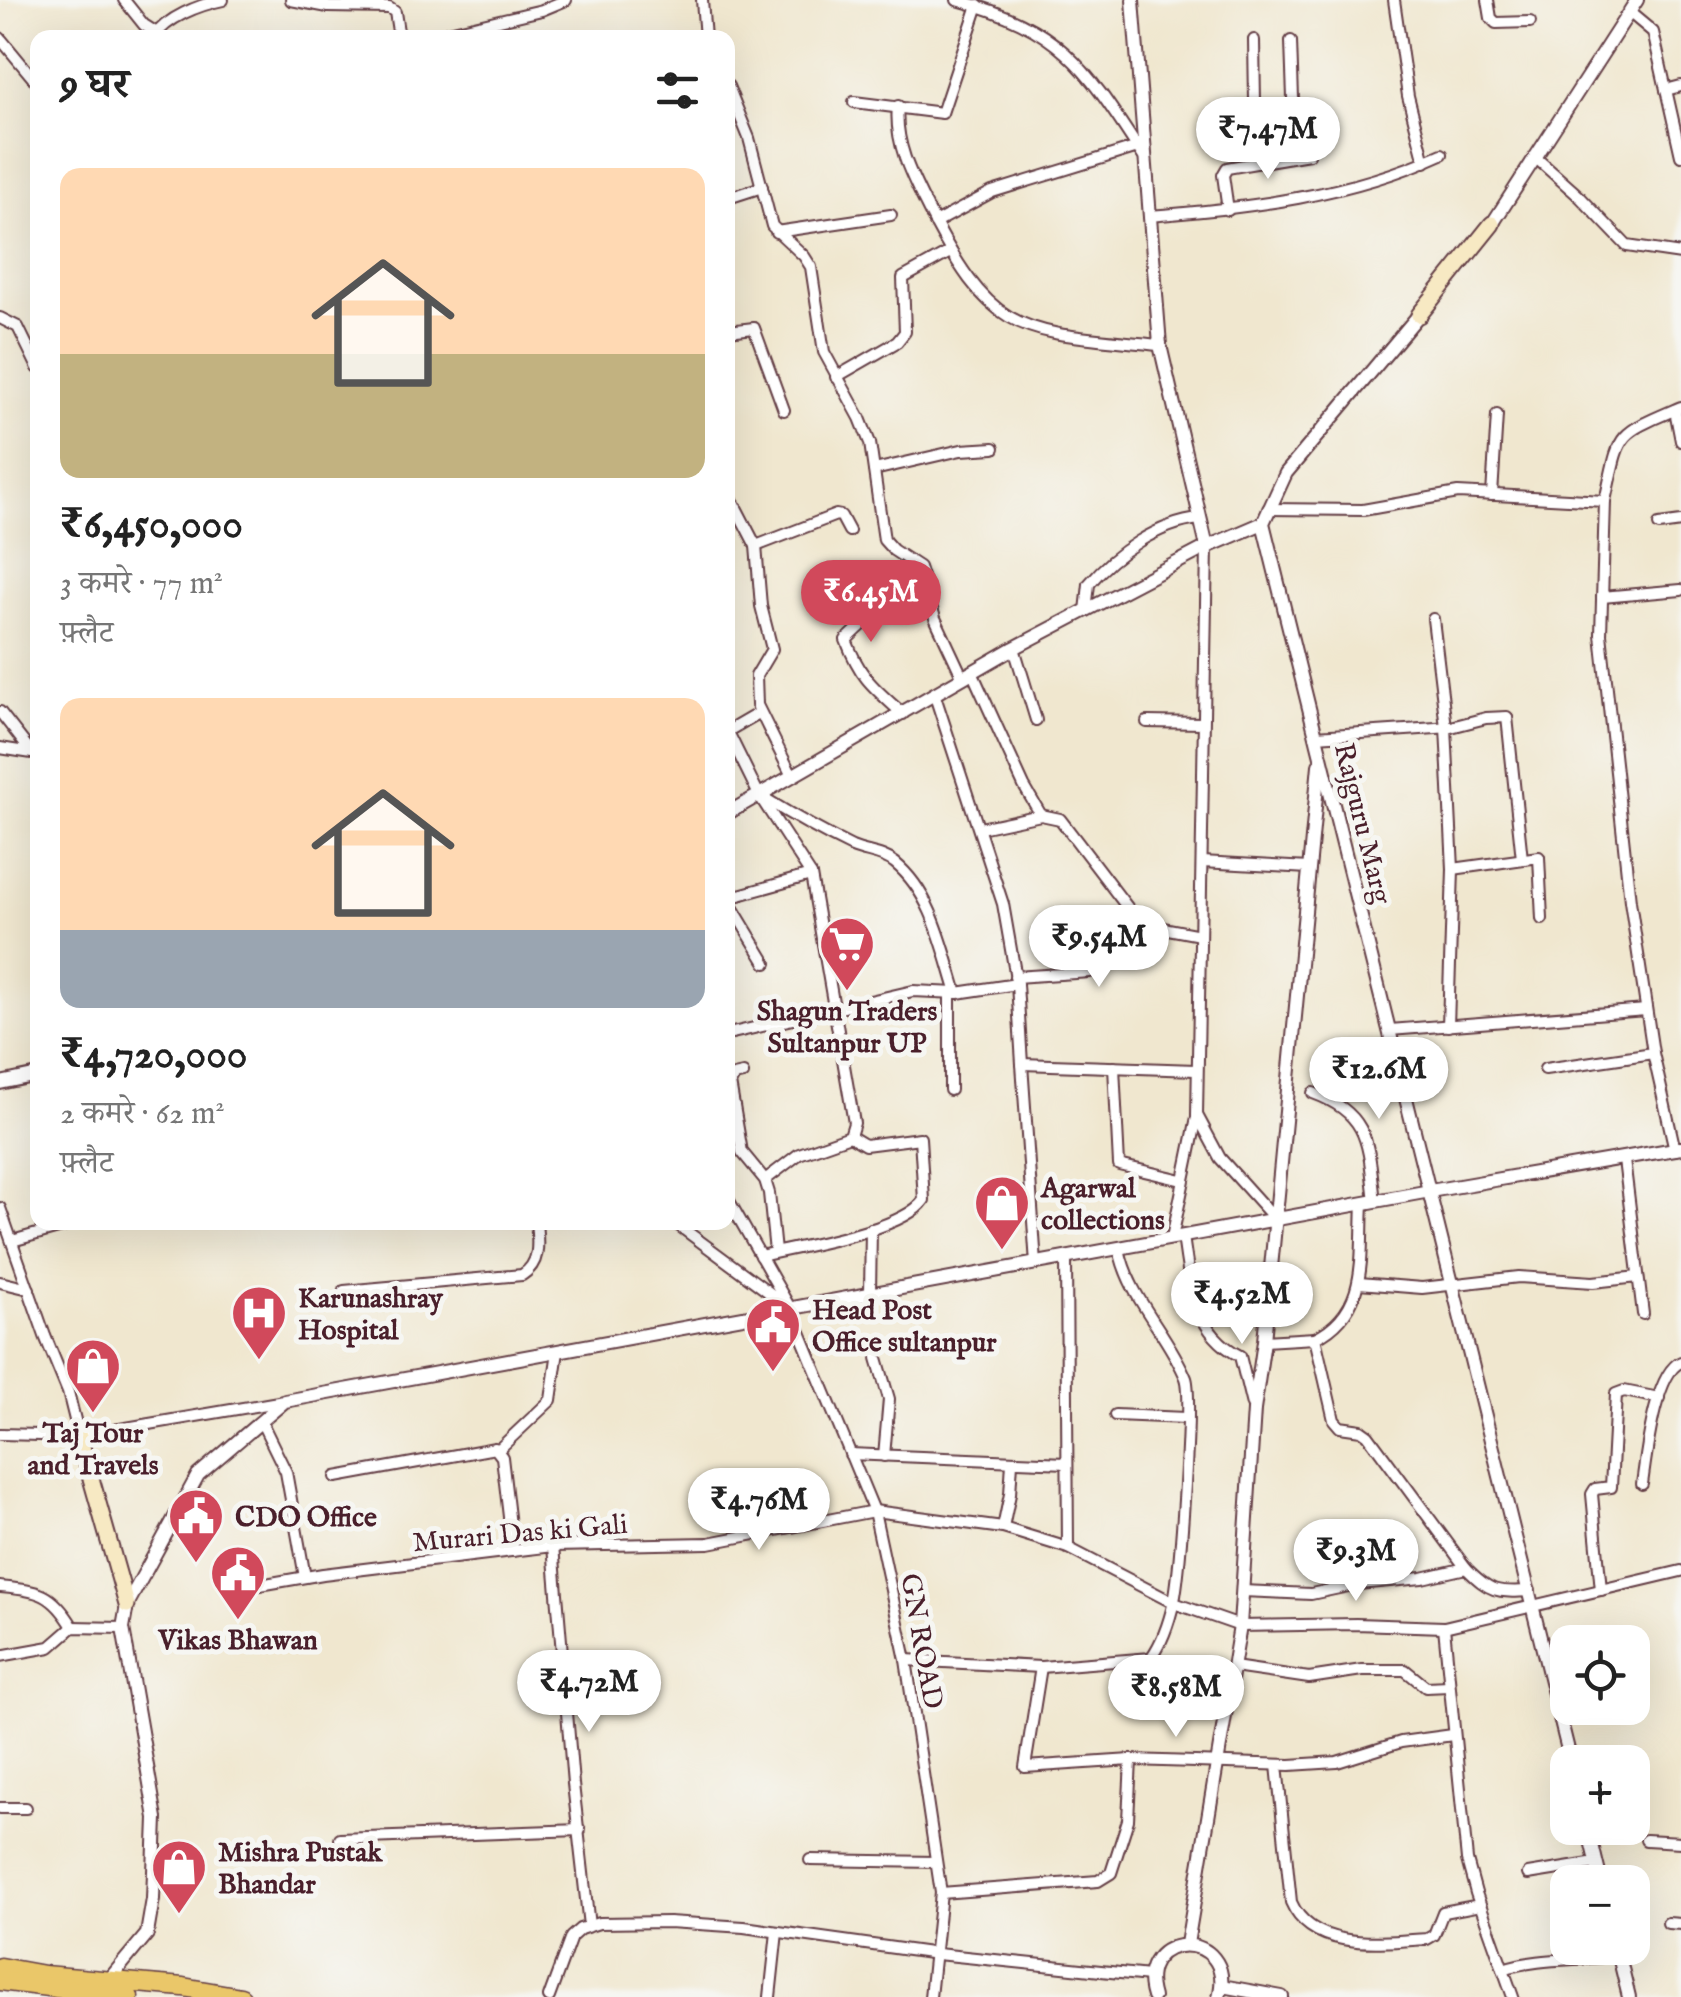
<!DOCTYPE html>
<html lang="hi">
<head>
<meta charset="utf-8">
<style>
	:root { --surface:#fff; --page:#f6f6f6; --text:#222; --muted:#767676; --accent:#d1495b }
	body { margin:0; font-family:"IM FELL English","Noto Serif Devanagari",serif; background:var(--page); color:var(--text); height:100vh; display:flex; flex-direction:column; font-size:38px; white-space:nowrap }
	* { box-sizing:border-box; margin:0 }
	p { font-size:32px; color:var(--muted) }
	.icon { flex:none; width:55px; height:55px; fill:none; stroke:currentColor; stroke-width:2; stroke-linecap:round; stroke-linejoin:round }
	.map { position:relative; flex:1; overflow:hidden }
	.panel { position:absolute; left:30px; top:30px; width:705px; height:1200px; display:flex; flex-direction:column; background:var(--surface); border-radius:20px; box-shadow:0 10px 40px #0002 }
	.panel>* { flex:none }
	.tools { position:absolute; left:1550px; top:1625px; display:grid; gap:20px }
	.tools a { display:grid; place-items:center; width:100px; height:100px; border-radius:20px; background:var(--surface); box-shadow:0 10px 40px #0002; font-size:50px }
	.price { position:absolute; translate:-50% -85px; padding:0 22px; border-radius:35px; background:#fff; color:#222; font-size:32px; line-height:65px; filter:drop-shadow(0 2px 5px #0008) }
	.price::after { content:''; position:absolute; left:50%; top:60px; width:30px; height:22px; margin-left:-15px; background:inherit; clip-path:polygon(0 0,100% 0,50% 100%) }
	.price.on { background:var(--accent); color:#fff }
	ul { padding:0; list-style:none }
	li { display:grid; align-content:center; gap:20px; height:530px; padding:0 30px }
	li span { display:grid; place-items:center; height:310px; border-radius:20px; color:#555 }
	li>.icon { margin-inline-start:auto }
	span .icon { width:180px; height:180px; fill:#fffc; stroke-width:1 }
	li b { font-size:42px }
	h2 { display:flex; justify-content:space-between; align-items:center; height:120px; padding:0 30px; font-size:42px }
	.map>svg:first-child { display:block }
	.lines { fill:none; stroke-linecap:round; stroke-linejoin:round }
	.minor-casing { stroke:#633d44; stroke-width:14 }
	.tertiary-casing { stroke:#633d44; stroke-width:16 }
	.secondary-casing { stroke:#633d44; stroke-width:19 }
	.primary-casing { stroke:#633d44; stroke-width:21 }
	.minor { stroke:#fff; stroke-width:10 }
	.tertiary { stroke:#fff; stroke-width:12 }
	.secondary { stroke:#f7e9c3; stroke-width:15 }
	.primary { stroke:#eac769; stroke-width:18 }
	.labels { text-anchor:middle; stroke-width:10; stroke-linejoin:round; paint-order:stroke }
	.street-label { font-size:28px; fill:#4a1f2b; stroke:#f6f6f2 }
	.poi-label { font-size:28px; font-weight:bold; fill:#4a1f2b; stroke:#f6f6f2; text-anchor:start }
</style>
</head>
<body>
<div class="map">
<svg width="1681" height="1997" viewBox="0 0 1681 1997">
	<rect width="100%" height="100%" fill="#f6f6f2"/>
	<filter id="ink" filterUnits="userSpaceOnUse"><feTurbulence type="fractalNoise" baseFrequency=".01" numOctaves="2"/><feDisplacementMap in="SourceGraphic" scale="20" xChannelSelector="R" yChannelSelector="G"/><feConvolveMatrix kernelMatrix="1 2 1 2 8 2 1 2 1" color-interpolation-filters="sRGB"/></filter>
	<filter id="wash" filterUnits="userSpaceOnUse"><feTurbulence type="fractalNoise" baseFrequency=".0048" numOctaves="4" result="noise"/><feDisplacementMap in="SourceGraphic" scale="40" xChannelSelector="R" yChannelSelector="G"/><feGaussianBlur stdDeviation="2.25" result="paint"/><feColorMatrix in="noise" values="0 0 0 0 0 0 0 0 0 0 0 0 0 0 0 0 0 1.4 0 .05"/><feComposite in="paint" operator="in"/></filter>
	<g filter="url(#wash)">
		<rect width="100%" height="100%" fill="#f0e7cf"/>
	</g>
	<g filter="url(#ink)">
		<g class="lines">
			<g class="minor-casing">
				<g id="minor">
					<polyline points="124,0 144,25 155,32"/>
					<polyline points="291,0 328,7 389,8 395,12 399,38"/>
					<polyline points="702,0 705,38"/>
					<path d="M957 0C1063 28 1087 70 1143 156"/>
					<polyline points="1394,0 1408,96 1425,162"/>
					<polyline points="1488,0 1491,18 1496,23 1530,22"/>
					<polyline points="1629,12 1653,32 1681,156"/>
					<polyline points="0,38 38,84"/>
					<path d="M153 38C167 17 199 5 223 0"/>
					<polyline points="423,38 542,10 566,0"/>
					<polyline points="1254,40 1256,163"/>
					<polyline points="1291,41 1295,156"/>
					<polyline points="728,86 749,138 772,226 804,256 811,267 824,352 860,418 870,443 884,540 893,550 919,567 935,618 963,678"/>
					<polyline points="1666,90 1681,86"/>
					<polyline points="854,102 942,113 978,5"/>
					<path d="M898 106C894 143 912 177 928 209 995 341 1022 331 1160 345"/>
					<polyline points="1535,157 1580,197 1627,246 1681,254"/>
					<polyline points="728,198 762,187"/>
					<polyline points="1228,210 1223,175 1227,168 1309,154"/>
					<path d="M1149 216C1249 208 1350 196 1442 154"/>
					<polyline points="935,223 992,192 1138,147"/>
					<polyline points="776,232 891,215"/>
					<polyline points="0,318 18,327 38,368"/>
					<polyline points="728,331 754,328 784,410"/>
					<polyline points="836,377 897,342 905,332 903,278 950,252"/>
					<polyline points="1675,410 1681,441"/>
					<polyline points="874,470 961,450 994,448"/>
					<polyline points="728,492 756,546 761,606 772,649 756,676 757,705 792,776"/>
					<polyline points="1492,495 1497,415"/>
					<path d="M1605 501C1621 430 1614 436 1681 407"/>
					<polyline points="1268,509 1363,510 1458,493 1605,501 1601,634 1630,901 1653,1053 1675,1150"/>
					<polyline points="1659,525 1681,522"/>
					<polyline points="756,546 836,515 841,516 849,531"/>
					<polyline points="1207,547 1197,1115 1220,1158 1275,1219"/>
					<path d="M849 580 861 626 846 640C861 679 873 687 903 714"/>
					<polyline points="1602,597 1681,590"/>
					<path d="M1086 611 1089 584C1115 553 1159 523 1200 519"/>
					<polyline points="1433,619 1446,727 1453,869 1448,1026"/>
					<polyline points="1014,648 1036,720"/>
					<polyline points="972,672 1024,786 1041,815 1060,819 1134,916 1147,925 1200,935"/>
					<polyline points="935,696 1003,904 1017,984 1022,1064 1196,1070"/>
					<polyline points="0,712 32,753"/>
					<polyline points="1147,722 1203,723"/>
					<polyline points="728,731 759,713"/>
					<polyline points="728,732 759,795 811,875 854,1123 850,1136 799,1154 765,1180"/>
					<polyline points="1316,736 1451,727 1486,718 1507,717 1522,859"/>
					<polyline points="0,748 32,753"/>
					<path d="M764 798C793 816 821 832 852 847 866 853 883 853 895 863 933 894 943 949 957 993L1017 984"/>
					<polyline points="980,828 1041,815"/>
					<polyline points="1202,862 1309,868"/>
					<polyline points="1453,869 1539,857 1542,919"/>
					<polyline points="728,898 811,875"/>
					<polyline points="728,900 766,963"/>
					<polyline points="1015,977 1090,972 1104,967 1141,921"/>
					<polyline points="1390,1030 1646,1010"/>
					<polyline points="728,1034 913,991 957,993"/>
					<polyline points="1022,1064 1036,1264"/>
					<polyline points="1114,1067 1119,1165 1182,1180"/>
					<polyline points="1545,1069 1653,1053"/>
					<polyline points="743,1074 734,1076 730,1083 742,1152 765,1180 769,1193 775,1252"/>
					<polyline points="950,1090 950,995"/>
					<path d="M1313 1093C1371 1114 1368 1146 1375 1201"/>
					<polyline points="1624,1160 1643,1314"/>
					<polyline points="728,1199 790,1308 874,1511 906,1660 941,1893 930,1997"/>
					<path d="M1363 1203C1360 1255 1370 1311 1315 1338L1334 1420 1340 1427 1361 1430 1368 1435 1466 1568C1490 1592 1496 1593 1530 1591"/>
					<polyline points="0,1208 45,1336 68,1392 79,1436"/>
					<polyline points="674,1222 786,1305"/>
					<path d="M1183 1236C1190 1284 1193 1331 1240 1356L1252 1405"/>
					<polyline points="1172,1238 1197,1117"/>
					<polyline points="12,1241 80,1222"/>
					<path d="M760 1256C798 1247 903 1231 924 1200L920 1138 865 1145 850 1136"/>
					<polyline points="1066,1257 1068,1548"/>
					<polyline points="0,1282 29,1289"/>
					<polyline points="1359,1283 1422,1288 1519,1277 1593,1282 1638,1277"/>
					<path d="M344 1291 522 1275C541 1263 538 1243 536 1222"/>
					<polyline points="870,1293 871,1229"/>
					<polyline points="1264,1341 1315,1338"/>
					<polyline points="877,1358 889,1399 884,1456"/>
					<polyline points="1115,1415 1186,1418"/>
					<polyline points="261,1421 286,1472 305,1577"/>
					<polyline points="0,1434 79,1436 284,1401"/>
					<polyline points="498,1450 551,1400 558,1351"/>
					<polyline points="850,1454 1067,1463"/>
					<polyline points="336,1477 495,1448 502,1457 513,1551"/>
					<path d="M1642 1484C1646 1457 1655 1372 1681 1362"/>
					<polyline points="1003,1528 1010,1494 1012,1462"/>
					<polyline points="553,1546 573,1784 589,1926"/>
					<polyline points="260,1585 323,1574 553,1546 709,1543 874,1511 1003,1528 1068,1548 1174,1603 1240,1626 1356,1624 1444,1627 1681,1571"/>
					<path d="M0 1587C39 1591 52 1592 73 1627"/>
					<polyline points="1601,1590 1592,1494 1595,1489 1611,1487 1616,1394 1624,1391 1659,1398"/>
					<polyline points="1242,1591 1311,1594 1358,1584 1422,1578 1466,1568"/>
					<polyline points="1444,1627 1467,1860 1476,1893 1513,1997"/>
					<polyline points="0,1656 50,1647 73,1627 123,1628"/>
					<polyline points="906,1660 1041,1667 1025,1767 1131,1760 1128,1820 1111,1873 1098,1881 941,1893"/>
					<path d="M1041 1667 1151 1658C1162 1643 1170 1619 1174 1601 1180 1574 1193 1396 1186 1378 1167 1332 1128 1297 1119 1248"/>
					<polyline points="1234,1667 1309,1678 1362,1670 1405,1670 1426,1687 1449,1686"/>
					<polyline points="1131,1760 1290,1765 1337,1762 1401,1742 1453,1735"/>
					<path d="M1277 1765 1291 1902C1312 1952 1383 1942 1427 1939L1434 1935 1443 1912 1480 1905"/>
					<polyline points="0,1808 26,1808"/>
					<polyline points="340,1839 580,1830"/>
					<polyline points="1646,1840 1681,1842"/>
					<polyline points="810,1860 936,1862"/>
					<polyline points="1528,1874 1596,1863"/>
					<polyline points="1668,1923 1681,1924"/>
					<path d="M1503 1969C1540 1957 1580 1961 1619 1955"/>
					<polyline points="549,1997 571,1937 580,1929 599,1923 669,1922 744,1927 937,1954 1149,1976"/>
					<polyline points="770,1997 777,1932"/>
				</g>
			</g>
			<g class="tertiary-casing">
				<g id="tertiary">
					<polyline points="1133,0 1160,345 1207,547"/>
					<polyline points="1489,229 1637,0"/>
					<polyline points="1423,310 1286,473 1263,523 1571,1762"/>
					<polyline points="728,813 1014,648 1207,547 1263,523"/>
					<polyline points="0,1083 38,1075"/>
					<polyline points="1588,1828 1601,1882"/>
					<polyline points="1187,1944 1240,1626 1254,1410 1264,1341 1319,765"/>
					<polyline points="1617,1948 1629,1997"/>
					<polyline points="108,1981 147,1934 153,1899 156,1818 123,1628 127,1605 198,1475 285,1401 1430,1191 1681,1148"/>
					<polyline points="1222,1986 1282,1997"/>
					<path d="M1153 1997C1132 1929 1238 1928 1219 1997"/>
				</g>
			</g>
			<g class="secondary-casing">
				<g id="secondary">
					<polyline points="1419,315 1492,224"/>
					<polyline points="79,1436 127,1605"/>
				</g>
			</g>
			<g class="primary-casing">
				<g id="primary">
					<polyline points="0,1967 44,1975 183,1987 241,1997"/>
					<polyline points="0,1981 129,1997"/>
				</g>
			</g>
			<use href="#minor" class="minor"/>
			<use href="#tertiary" class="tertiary"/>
			<use href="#secondary" class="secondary"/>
			<use href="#primary" class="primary"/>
		</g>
	</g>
	<defs>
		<g id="supermarket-pin" transform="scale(2.875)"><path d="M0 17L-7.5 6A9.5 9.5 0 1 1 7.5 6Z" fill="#d1495b" stroke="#f6f6f2"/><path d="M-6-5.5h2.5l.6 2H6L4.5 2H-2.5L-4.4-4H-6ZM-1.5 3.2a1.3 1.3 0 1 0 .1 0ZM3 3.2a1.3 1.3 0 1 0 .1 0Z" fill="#fff"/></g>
		<g id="shop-pin" transform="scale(2.875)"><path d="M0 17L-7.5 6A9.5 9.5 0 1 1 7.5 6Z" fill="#d1495b" stroke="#f6f6f2"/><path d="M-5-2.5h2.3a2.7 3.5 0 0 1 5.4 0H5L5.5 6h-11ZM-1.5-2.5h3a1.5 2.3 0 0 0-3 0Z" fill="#fff"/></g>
		<g id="hospital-pin" transform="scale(2.875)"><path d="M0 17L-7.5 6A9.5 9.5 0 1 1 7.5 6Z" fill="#d1495b" stroke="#f6f6f2"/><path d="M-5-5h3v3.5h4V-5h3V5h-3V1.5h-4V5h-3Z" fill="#fff"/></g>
		<g id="civic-pin" transform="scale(2.875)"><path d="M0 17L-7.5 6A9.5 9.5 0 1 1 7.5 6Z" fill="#d1495b" stroke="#f6f6f2"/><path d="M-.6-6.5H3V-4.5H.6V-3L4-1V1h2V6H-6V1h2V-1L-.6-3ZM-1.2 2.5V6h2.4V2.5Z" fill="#fff"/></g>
	</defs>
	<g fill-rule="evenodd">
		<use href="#supermarket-pin" x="847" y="944"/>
		<use href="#shop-pin" x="1002" y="1203"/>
		<use href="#hospital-pin" x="259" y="1313"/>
		<use href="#civic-pin" x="773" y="1325"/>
		<use href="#shop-pin" x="93" y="1366"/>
		<use href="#civic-pin" x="196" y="1516"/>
		<use href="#civic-pin" x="238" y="1573"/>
		<use href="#shop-pin" x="179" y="1867"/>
	</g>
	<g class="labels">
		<g class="street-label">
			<text transform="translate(1364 823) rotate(76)" y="10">Rajguru Marg</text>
			<text transform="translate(520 1532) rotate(-5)" y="10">Murari Das ki Gali</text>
			<text transform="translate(923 1641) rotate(80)" y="10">GN ROAD</text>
		</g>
		<g class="poi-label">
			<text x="847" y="1020" text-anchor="middle">Shagun Traders<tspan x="847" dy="32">Sultanpur UP</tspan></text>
			<text x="1041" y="1197">Agarwal<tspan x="1041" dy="32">collections</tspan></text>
			<text x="298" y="1307">Karunashray<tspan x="298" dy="32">Hospital</tspan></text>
			<text x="812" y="1319">Head Post<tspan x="812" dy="32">Office sultanpur</tspan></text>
			<text x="93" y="1442" text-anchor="middle">Taj Tour<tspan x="93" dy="32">and Travels</tspan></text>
			<text x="235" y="1526">CDO Office</text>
			<text x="238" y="1649" text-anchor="middle">Vikas Bhawan</text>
			<text x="218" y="1861">Mishra Pustak<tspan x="218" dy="32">Bhandar</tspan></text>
		</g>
	</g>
</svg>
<div class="tools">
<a><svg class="icon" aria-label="locate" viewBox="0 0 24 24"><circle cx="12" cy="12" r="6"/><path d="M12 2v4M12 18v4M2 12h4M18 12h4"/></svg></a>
<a>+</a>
<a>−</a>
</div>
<b class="price" style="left:1268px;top:182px">₹7.47M</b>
<b class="price on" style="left:871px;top:645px">₹6.45M</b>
<b class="price" style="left:1099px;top:990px">₹9.54M</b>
<b class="price" style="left:1379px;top:1122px">₹12.6M</b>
<b class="price" style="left:1242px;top:1347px">₹4.52M</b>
<b class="price" style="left:759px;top:1553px">₹4.76M</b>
<b class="price" style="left:1356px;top:1604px">₹9.3M</b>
<b class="price" style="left:589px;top:1735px">₹4.72M</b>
<b class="price" style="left:1176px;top:1740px">₹8.58M</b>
<section class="panel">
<h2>9 घर<svg class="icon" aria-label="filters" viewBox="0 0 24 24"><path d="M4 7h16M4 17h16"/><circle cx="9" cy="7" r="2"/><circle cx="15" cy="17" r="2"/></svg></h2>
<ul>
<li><span style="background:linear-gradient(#ffd9b3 60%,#c2b280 0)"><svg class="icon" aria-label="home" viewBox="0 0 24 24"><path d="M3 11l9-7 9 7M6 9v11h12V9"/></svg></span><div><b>₹6,450,000</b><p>3 कमरे · 77 m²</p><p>फ़्लैट</p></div></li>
<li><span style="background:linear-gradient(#ffd9b3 75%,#9aa5b1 0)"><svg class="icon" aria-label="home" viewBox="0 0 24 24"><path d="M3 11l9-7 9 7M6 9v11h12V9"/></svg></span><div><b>₹4,720,000</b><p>2 कमरे · 62 m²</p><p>फ़्लैट</p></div></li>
</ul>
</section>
</div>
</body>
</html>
